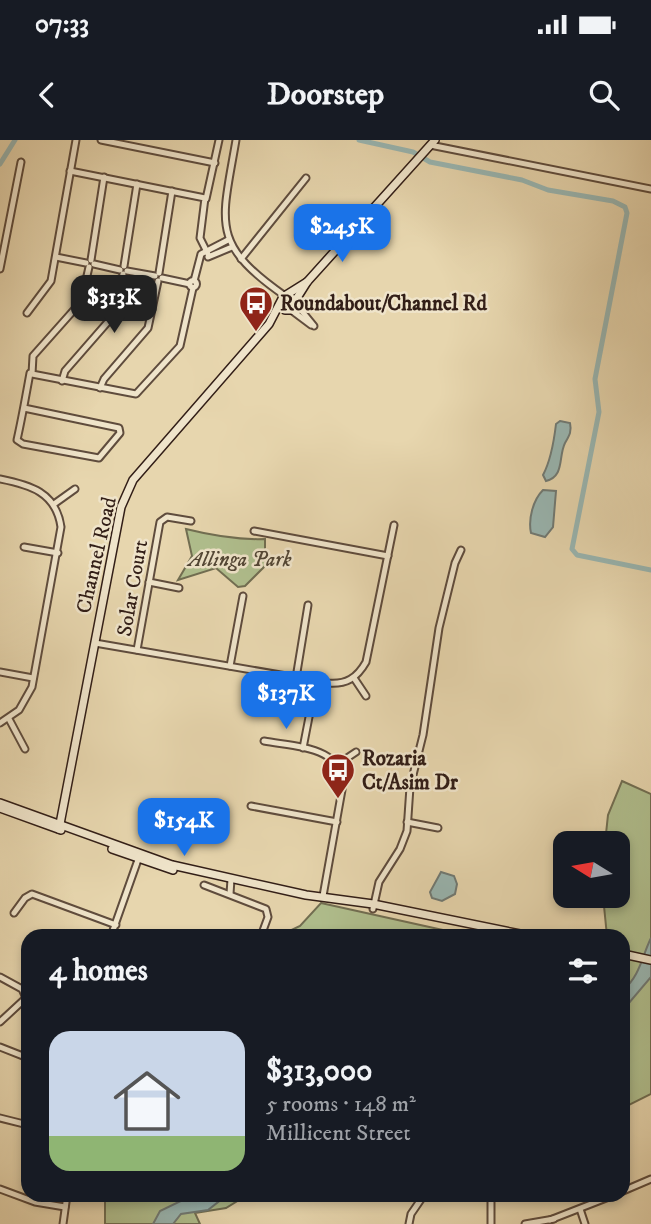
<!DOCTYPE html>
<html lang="en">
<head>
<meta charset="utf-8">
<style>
	:root { --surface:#171b24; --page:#20242c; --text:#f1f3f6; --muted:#9ea1a6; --accent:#1a73e8 }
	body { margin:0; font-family:"IM FELL DW Pica",serif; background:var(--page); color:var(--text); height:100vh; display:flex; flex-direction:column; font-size:26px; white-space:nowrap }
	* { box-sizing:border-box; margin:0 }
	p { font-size:23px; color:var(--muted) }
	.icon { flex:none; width:38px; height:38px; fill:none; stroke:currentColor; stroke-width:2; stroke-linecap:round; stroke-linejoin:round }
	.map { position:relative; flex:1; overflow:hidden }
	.drawer { position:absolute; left:21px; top:789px; width:609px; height:273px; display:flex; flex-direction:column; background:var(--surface); border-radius:21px; box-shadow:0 4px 10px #0003 }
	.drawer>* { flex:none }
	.needle { width:46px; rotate:281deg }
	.buttons { position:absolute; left:553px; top:691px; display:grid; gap:14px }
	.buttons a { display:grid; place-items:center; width:77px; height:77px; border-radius:14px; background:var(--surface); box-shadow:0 4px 10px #0003; font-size:35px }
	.price { position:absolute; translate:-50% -60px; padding:0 16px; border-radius:14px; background:var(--accent); color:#fff; font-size:23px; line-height:46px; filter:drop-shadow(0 2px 4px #0008) }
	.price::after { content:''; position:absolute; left:50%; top:42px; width:21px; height:16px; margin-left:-10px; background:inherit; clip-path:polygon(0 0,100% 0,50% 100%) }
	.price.current { background:#222; color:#fff }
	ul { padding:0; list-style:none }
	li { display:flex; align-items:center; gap:21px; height:175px; padding:0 28px }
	li span { display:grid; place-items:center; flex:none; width:196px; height:140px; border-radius:21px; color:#555 }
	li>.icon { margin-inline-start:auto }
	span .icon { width:84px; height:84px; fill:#fffc; stroke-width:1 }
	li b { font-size:30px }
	h2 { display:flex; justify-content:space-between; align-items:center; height:84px; padding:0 28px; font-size:30px }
	.status { display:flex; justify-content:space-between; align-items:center; height:49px; padding:0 35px; background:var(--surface); direction:ltr }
	.status svg { height:19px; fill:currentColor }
	header { display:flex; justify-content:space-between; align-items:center; height:91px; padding:0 28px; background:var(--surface); font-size:32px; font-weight:700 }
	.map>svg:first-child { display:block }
	.green { fill:#b0bf8e; stroke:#716e52; stroke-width:2 }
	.water { fill:#99b7b3; stroke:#707a75; stroke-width:2 }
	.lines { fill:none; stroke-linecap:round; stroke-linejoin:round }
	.canal { stroke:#99b7b3; stroke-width:5 }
	.street-casing { stroke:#5f4c3d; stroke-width:9 }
	.secondary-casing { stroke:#321e17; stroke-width:10 }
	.street { stroke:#efe4ca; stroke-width:5 }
	.secondary { stroke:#efe4ca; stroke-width:7 }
	.labels { text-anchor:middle; stroke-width:5; stroke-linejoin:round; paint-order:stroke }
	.poi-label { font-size:21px; font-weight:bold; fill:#321e17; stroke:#efe4ca; text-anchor:start }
	.street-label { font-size:21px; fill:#321e17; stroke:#efe4ca }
	.park-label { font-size:21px; font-style:italic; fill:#524635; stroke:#efe4ca }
</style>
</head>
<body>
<div class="status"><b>07:33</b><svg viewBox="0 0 49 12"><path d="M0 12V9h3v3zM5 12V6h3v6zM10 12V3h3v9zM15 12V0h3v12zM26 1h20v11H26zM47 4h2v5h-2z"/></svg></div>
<header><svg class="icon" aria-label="back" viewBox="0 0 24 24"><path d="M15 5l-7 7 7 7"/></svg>Doorstep<svg class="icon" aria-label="search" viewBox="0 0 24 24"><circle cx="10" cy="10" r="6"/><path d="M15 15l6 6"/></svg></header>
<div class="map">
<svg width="651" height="1084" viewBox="0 0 651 1084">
	<rect width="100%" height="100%" fill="#e7d6ae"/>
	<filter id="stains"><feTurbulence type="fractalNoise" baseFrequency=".00286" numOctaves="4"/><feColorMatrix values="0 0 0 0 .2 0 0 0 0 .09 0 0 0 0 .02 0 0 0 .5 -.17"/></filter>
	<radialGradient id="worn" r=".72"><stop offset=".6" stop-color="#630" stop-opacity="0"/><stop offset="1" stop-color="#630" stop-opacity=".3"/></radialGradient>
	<g class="green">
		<path d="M186 389C210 395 240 400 265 399V426L245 446 238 447 216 428 178 440 192 416Z"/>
		<polygon points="622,641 651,654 651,954 623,968 623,796 607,796 603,756 618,756 618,704 605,703 608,675"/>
		<polygon points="321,763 470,796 279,796 300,786"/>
		<polygon points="105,1055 247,1055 226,1068 195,1073 200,1084 105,1084"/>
	</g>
	<g class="water">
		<path d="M560 281 570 283C572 292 569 296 565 303 558 317 565 336 546 341L543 335C551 320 554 301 556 284Z"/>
		<path d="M543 350 556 351 553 387 545 397 531 393C528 379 533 360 543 350Z"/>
		<polygon points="441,732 454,736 457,744 455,754 442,761 432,758 430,752"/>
		<path d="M651 798V837L623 870V850C640 836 642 816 651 798Z"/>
		<polygon points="193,1055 227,1055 208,1070 181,1074 173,1084 153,1084 160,1071"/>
	</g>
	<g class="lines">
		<g class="canal">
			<polyline points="359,0 413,12 430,22 522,40 548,50 613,61 625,67 627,73 595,239 599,272 572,409 577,415 651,430"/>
			<polyline points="0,24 15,0"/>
		</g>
		<g class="street-casing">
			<g id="street">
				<polyline points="101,0 215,23"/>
				<path d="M236 0C222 83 209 103 285 156"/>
				<polyline points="430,5 651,49"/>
				<polyline points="70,31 205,58 200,98 209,116"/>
				<polyline points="206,59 219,0"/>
				<polyline points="56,117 86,123"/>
				<polyline points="208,117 232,107"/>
				<polyline points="241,119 306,38"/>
				<polyline points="91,120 104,37"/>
				<polyline points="94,124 120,130"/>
				<polyline points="124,126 137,44"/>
				<polyline points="89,127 81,162 33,216 32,234 136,254 180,206 193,148"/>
				<polyline points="0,129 21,22"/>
				<polyline points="127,131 155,136"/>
				<polyline points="159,133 172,51"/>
				<polyline points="162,138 190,144"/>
				<circle cx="193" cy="144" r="3.5"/>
				<polyline points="194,141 201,114 228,100"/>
				<polyline points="296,164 314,186"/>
				<polyline points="291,170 311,185"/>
				<polyline points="27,173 51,141 76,0"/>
				<polyline points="62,241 65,231 113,176 123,134"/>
				<polyline points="100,248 104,239 148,188 158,141"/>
				<path d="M24 268 119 288 120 293 99 318 23 304 17 300C22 278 26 255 30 233"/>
				<path d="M0 339C30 345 56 352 61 387L32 547 19 570 0 583"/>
				<polyline points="54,364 75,349"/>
				<polyline points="254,391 388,416"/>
				<polyline points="24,407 58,413"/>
				<polyline points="149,442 179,448"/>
				<path d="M95 503 327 543C346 545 357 538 366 522L394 385"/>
				<polyline points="137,510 160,382 167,377 191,381"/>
				<polyline points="230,526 243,456"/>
				<polyline points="0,532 33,538"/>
				<polyline points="296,538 308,465"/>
				<polyline points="354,538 366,556"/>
				<polyline points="9,579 25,609"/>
				<path d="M264 601C296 607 347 606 342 650L323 756"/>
				<polyline points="303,608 316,541"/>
				<polyline points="338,624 356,612"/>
				<polyline points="251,666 337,682"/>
				<polyline points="407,682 438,688"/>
				<polyline points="204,745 266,769 268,777 261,796"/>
				<polyline points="230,754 231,739"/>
				<polyline points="373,769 379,742 400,709 407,691 410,647 423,595 439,488 455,423 461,410"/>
				<polyline points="14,773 25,758 32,754 116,785"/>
				<polyline points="111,796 139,717"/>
				<polyline points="0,837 22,849 26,858"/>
				<polyline points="0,882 28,856"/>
				<polyline points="0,907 28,918"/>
				<polyline points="0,978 28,985"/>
				<polyline points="0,1049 35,1062 65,1067"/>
				<polyline points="623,1051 651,1039"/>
				<polyline points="491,1055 491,1084"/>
				<polyline points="580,1069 585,1084"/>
				<polyline points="550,1080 614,1055"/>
				<polyline points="63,1084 67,1055"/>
				<polyline points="409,1084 411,1074 424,1055"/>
				<polyline points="525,1084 554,1079"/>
			</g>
		</g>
		<g class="secondary-casing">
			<g id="secondary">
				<polyline points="295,161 307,142 435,0"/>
				<polyline points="281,164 285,170 291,170 296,164 294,159"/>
				<polyline points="0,663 172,725 306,755 373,764 530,796"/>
				<polyline points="0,668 61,690"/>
				<polyline points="59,689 121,367 133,340 269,184 283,157 307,142"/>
				<polyline points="112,709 173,730"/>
				<polyline points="623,814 651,820"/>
			</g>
		</g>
		<use href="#street" class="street"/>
		<use href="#secondary" class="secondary"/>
	</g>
	<defs>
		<g id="bus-pin" transform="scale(1.75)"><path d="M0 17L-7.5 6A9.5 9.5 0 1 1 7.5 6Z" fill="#8f2418" stroke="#efe4ca"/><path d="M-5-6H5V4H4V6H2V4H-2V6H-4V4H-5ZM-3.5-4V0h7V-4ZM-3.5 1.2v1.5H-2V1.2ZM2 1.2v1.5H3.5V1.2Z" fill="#fff"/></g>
	</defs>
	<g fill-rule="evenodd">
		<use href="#bus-pin" x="256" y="163"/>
		<use href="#bus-pin" x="338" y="630"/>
	</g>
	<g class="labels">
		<g class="poi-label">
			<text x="280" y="170">Roundabout/Channel Rd</text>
			<text x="362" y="625">Rozaria<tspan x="362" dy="24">Ct/Asim Dr</tspan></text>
		</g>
		<g class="street-label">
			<text transform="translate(96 415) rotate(-77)" y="7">Channel Road</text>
			<text transform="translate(132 448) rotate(-80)" y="7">Solar Court</text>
		</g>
		<g class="park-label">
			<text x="240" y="426">Allinga Park</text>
		</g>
	</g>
	<rect width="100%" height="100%" filter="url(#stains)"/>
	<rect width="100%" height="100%" fill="url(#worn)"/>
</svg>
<div class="buttons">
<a><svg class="needle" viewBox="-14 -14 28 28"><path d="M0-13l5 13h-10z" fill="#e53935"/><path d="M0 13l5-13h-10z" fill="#9ea1a6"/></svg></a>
</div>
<b class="price" style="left:342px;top:124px">$245K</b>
<b class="price current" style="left:114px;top:195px">$313K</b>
<b class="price" style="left:286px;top:591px">$137K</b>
<b class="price" style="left:184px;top:718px">$154K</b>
<section class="drawer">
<h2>4 homes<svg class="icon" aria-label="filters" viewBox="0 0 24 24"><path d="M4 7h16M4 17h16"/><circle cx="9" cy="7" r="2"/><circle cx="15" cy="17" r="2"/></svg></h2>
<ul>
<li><span style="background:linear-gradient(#c9d6e8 75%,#8fb573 0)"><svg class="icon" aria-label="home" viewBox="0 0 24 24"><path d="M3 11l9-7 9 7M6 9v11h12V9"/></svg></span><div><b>$313,000</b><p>5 rooms · 148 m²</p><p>Millicent Street</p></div></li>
</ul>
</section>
</div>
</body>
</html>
